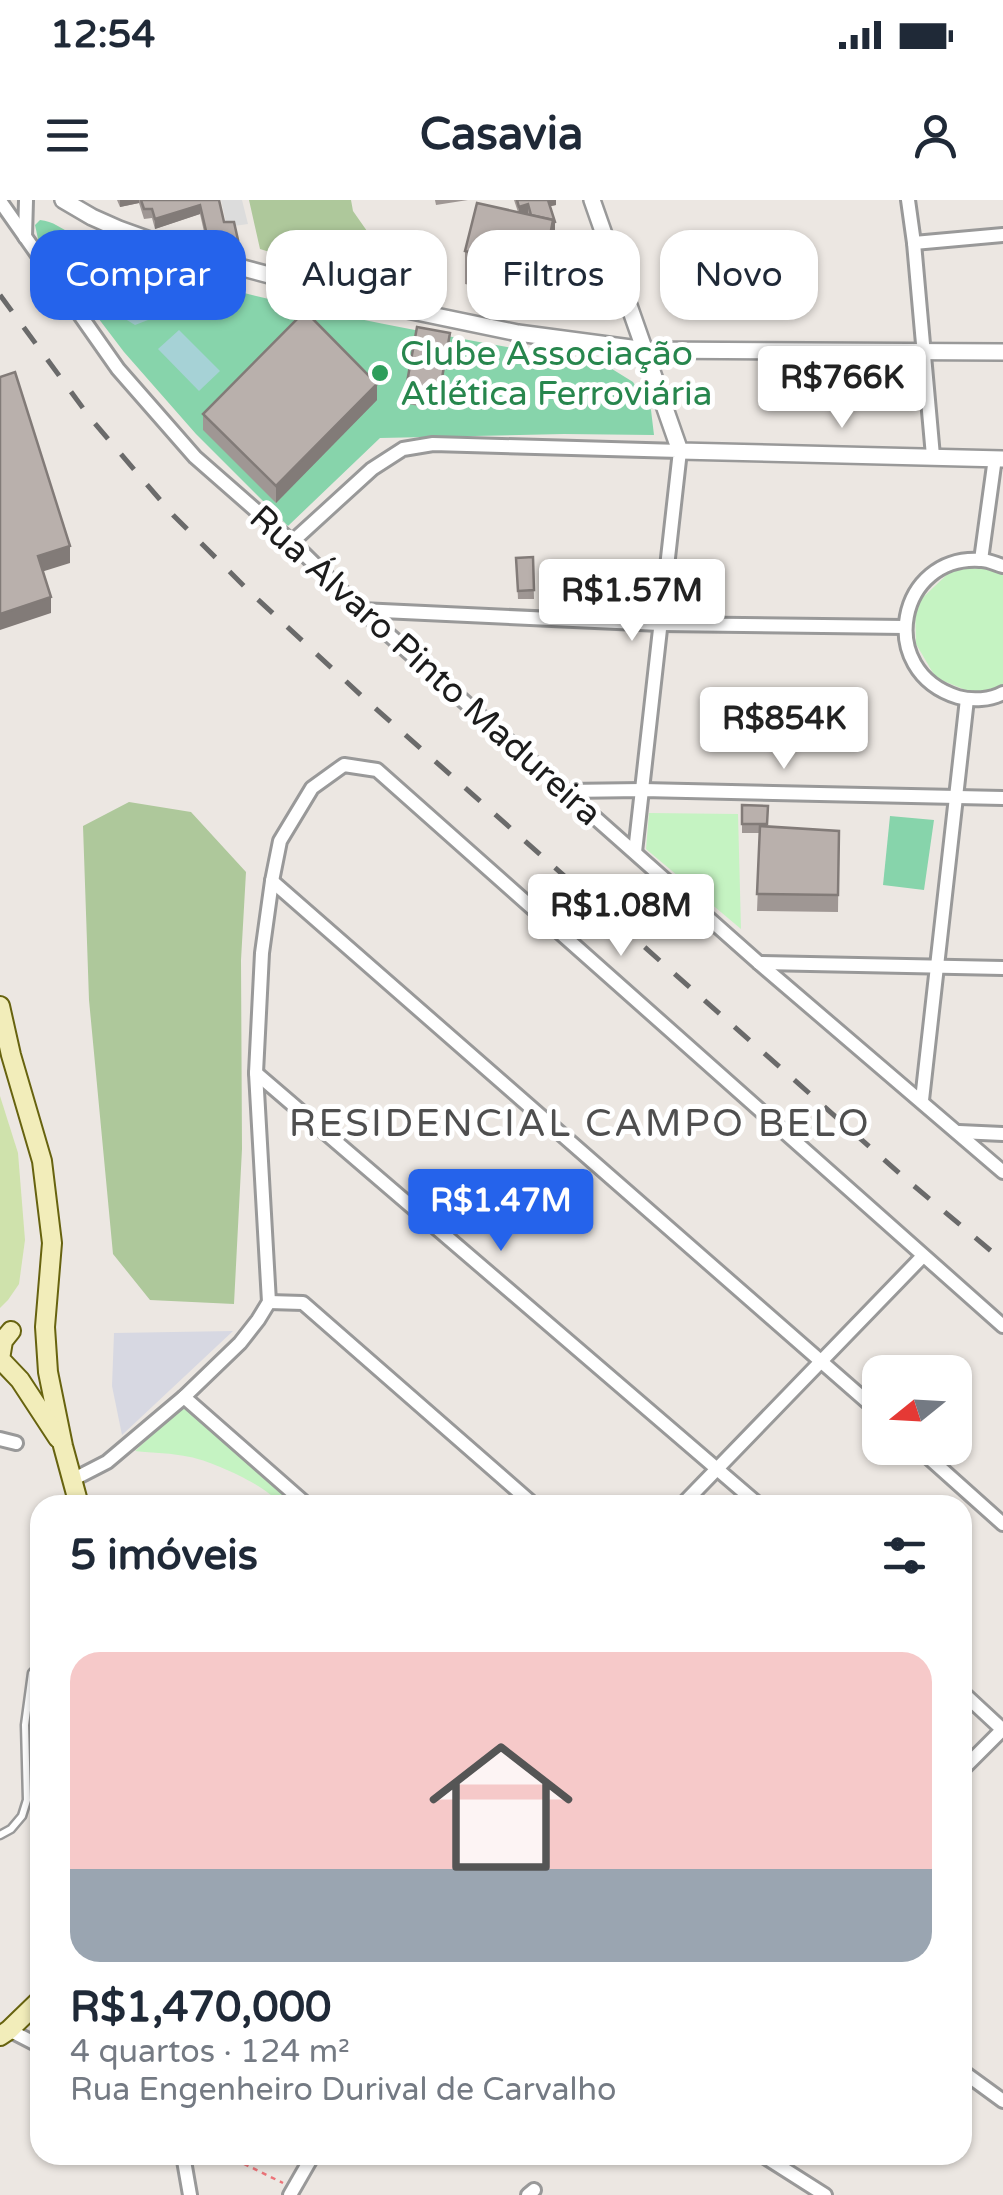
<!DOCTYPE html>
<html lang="pt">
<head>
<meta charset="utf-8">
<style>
	:root { --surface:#fff; --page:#f6f6f7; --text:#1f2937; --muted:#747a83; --line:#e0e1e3; --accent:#2563eb }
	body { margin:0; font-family:"Varela Round",sans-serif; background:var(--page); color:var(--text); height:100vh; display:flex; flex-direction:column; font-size:38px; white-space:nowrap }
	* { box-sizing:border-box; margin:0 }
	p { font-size:32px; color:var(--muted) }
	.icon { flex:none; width:55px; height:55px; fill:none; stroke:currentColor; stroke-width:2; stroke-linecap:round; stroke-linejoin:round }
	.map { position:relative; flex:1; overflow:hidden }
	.side { position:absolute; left:30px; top:1295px; width:942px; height:670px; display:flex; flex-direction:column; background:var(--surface); border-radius:30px; box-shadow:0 2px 8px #0004 }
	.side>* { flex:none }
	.top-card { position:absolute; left:30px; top:30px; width:945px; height:90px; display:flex; gap:20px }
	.needle { width:65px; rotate:252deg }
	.fabs { position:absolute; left:862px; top:1155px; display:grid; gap:20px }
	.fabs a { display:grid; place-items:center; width:110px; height:110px; border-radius:20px; background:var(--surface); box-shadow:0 2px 8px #0004; font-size:50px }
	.price { position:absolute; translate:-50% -85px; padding:0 22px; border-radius:10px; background:#fff; color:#222; font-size:32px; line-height:65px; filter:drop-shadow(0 2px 5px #0008) }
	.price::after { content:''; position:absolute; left:50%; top:60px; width:30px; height:22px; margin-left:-15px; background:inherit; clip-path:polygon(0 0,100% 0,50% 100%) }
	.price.selected { background:var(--accent); color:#fff }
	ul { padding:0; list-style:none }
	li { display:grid; align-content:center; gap:20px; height:530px; padding:0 40px }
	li+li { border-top:2px solid var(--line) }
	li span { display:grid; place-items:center; height:310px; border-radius:30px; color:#555 }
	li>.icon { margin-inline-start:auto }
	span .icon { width:180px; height:180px; fill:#fffc; stroke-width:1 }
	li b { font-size:42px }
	h2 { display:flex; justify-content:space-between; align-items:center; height:120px; padding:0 40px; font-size:42px }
	.tag { padding:0 35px; border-radius:30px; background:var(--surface); box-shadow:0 2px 8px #0004; font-size:35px; line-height:90px }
	.tag.selected { background:var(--accent); color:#fff }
	.status { display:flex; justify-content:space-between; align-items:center; height:70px; padding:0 50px; background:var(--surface); direction:ltr }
	.status svg { height:28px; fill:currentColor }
	header { display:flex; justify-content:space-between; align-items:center; height:130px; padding:0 40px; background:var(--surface); font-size:45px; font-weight:800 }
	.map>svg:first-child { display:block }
	.grass { fill:#cfe2ac }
	.forest { fill:#aec89b }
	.park { fill:#c5f3c2 }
	.pitch { fill:#87d4ab }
	.parking { fill:#dcdcdc }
	.plaza { fill:#d7d8e2 }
	.water { fill:#a6d2d6 }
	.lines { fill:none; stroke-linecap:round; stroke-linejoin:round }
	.service-casing { stroke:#999; stroke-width:11 }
	.minor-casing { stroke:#999; stroke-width:18 }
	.tertiary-casing { stroke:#999; stroke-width:20 }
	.secondary-casing { stroke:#67630f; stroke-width:22 }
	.path { stroke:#ec7479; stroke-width:2.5; stroke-dasharray:5 5; stroke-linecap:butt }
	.service { stroke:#fff; stroke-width:6 }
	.minor { stroke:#fff; stroke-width:12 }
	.tertiary { stroke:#fff; stroke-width:15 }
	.secondary { stroke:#f2edba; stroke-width:18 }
	.rail { stroke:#6a6a6a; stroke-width:5; stroke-dasharray:20 20; stroke-linecap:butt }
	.wall { fill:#9f9794 }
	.shaded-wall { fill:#827b78 }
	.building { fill:#b9b0ac; stroke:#827b78; stroke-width:2.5 }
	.leisure-dot { fill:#2e9e5b; stroke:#fff; stroke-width:4 }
	.labels { text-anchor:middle; stroke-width:10; stroke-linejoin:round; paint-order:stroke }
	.leisure-label { font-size:35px; fill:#27864d; stroke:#fff; text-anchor:start }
	.street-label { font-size:35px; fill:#1c1c1c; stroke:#fff }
	.neighbourhood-label { font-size:38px; letter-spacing:2.5px; fill:#4f4f4f; stroke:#fff }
</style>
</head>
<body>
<div class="status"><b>12:54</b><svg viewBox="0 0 49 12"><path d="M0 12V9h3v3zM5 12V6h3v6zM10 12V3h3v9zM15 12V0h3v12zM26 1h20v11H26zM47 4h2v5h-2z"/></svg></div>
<header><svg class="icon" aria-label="menu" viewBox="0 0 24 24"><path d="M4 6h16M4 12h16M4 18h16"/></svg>Casavia<svg class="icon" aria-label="person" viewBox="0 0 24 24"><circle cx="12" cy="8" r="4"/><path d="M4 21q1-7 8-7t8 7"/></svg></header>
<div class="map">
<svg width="1003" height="1995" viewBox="0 0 1003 1995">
	<rect width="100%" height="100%" fill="#ece7e2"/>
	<polygon class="grass" points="0,896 18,953 25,1040 19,1084 8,1100 0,1108"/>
	<g class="forest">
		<polygon points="249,0 351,0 353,11 388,61 391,90 260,49"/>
		<polygon points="129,602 191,612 246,672 241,760 242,949 234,1104 150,1100 113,1054 89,800 83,626"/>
	</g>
	<g class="park">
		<polygon points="955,367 999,370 1003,374 1003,486 973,493 936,478 916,444 915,405"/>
		<polygon points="649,613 738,614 741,729 646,649"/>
		<path d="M184 1205 296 1305H280C270 1287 212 1261 190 1257 172 1253 153 1253 135 1251Z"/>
	</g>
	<g class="pitch">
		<path d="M40 20C53 21 62 29 74 35 102 49 135 64 166 72 310 114 457 138 604 164L633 182 651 210 654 235 564 234 380 238 288 326 196 234 124 152 38 39 35 25Z"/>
		<polygon points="890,616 934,620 924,690 883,685"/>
	</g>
	<polygon class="parking" points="221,0 242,0 248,24 227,27"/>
	<polygon class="plaza" points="233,1131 122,1235 112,1186 114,1133"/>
	<g class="water">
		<path d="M90 48H95L105 56H117L124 66 132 65C142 77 133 81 139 92 142 99 148 102 152 110L148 120 135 125 122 117C119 103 97 70 84 61V52Z"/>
		<polygon points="162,76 175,84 192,84 197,88 198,96 191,99 183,111 177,111 173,107 175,99 171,92 158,88 156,79"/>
		<polygon points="179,130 220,171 199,191 158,149"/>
	</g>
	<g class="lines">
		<g class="service-casing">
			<polyline id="service" points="0,1635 11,1629 22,1616 27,1600 25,1525 32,1473 40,1465"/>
		</g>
		<g class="minor-casing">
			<g id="minor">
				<polyline points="908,0 914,43 933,256"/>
				<polyline points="0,1 118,169 195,257 292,342 361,410 565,591 759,763 1003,972"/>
				<polyline points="25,37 26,0"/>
				<polyline points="914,43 1003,35"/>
				<polyline points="292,342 372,269 403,249 433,244 680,251 635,652"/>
				<polyline points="981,360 995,258"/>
				<path d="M1003 366C996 364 988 360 981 360 898 354 874 471 958 497 972 501 991 500 1003 493"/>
				<polyline points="361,410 660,424 905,427"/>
				<polyline points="565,591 643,590 1003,598"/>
				<polyline points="272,681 880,1213"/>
				<polyline points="759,763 1003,768"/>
				<polyline points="256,873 759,1305"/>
				<polyline points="922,900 967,499"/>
				<polyline points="959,932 1003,934"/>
				<polyline points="269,1102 303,1103 534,1305"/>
				<polyline points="184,1197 307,1305"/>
				<polyline points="0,1239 16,1243"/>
				<polyline points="918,1248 1003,1324"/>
				<polyline points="72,1280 107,1262 184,1197 240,1143 258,1120 269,1102 256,873 262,753 272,681 280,641 312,588 344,565 377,570 1003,1126"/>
				<polyline points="682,1305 923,1056"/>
				<polyline points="962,1492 1003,1530"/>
				<polyline points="962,1570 1003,1529"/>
				<polyline points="9,1830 40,1846"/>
				<polyline points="962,1871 1003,1901"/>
				<polyline points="183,1955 190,1995"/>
				<polyline points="762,1955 825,1995"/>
				<polyline points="290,1995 313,1955"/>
				<polyline points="528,1995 534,1990"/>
			</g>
		</g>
		<g class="tertiary-casing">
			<g id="tertiary">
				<polyline points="63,0 92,17 119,29 183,52 378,104 518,133 646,150 1003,152"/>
				<polyline points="592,0 680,251 1003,259"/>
			</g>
		</g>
		<g class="secondary-casing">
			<g id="secondary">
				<polyline points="0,806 11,855 42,961 52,1043 45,1127 48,1172 63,1246 79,1305"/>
				<polyline points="11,1131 3,1141 0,1159 20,1180 58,1238"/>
				<polyline points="0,1836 9,1830 40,1800"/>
			</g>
		</g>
		<polyline class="path" points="226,1955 283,1983"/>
		<use href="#service" class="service"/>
		<use href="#minor" class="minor"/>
		<use href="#tertiary" class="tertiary"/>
		<use href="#secondary" class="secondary"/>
		<polyline class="rail" points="0,95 91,219 173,315 252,394 365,499 907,980 1003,1061"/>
	</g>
	<g class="wall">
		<polygon points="117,0 219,0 224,22 238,40 238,50 207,45 200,14 155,29 152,18 144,19 139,3 120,7"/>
		<polygon points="435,0 468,0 436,5"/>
		<polygon points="514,0 556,0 556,5 550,6 555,32 553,32 553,53 544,100 465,84 465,51 518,12"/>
		<polygon points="450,137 437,210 404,203 404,199"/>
		<polygon points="377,200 276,303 203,230 203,214"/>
		<polygon points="533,357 534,399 518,399 516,358"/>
		<polygon points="742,605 768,606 767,626 839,631 838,712 757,711 760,633 742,633"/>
	</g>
	<g class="shaded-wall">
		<polygon points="120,0 139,0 139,3 120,7"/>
		<polygon points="547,0 556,0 556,5 547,7"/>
		<polygon points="528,4 528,13 519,16 519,7"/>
		<polygon points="200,5 200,14 155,29 155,19"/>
		<polygon points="555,22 555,32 553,32 553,53 544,100 544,67 536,28"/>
		<polygon points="377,184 377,200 276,303 276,286"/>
		<polygon points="70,346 70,363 38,373 38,356"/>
		<polygon points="51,397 51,413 0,430 0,414"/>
	</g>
	<g class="building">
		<polygon points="141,0 219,0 224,22 234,22 238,40 207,35 200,5 155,19 152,9 144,9"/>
		<polygon points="517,0 548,0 555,22 552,23 553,20 531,15 528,4 519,7"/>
		<polygon points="477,3 553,20 544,67 465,51"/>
		<polygon points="305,111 377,184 276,286 203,214"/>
		<polygon points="417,127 450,133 437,206 404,199"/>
		<polygon points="15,172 70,346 38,356 51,397 0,414 0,177"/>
		<polygon points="533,357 534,390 518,391 516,358"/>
		<polygon points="742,605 768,606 767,624 742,624"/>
		<polygon points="760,626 839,631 838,695 757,694"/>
	</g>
	<circle class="leisure-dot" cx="380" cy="173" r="10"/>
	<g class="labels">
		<g class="leisure-label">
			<text x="400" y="165">Clube Associação<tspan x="400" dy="40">Atlética Ferroviária</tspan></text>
		</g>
		<g class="street-label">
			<text transform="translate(426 465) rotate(42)" y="12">Rua Álvaro Pinto Madureira</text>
		</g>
		<g class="neighbourhood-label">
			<text x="580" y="936">RESIDENCIAL CAMPO BELO</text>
		</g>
	</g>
</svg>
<div class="fabs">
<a><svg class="needle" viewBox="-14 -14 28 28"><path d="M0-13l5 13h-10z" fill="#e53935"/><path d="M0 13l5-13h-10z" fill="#747a83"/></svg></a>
</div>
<b class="price" style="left:842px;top:231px">R$766K</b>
<b class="price" style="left:632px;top:444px">R$1.57M</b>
<b class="price" style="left:784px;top:572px">R$854K</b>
<b class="price" style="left:621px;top:759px">R$1.08M</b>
<b class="price selected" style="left:501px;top:1054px">R$1.47M</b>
<div class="top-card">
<a class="tag selected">Comprar</a>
<a class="tag">Alugar</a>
<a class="tag">Filtros</a>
<a class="tag">Novo</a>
</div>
<section class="side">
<h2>5 imóveis<svg class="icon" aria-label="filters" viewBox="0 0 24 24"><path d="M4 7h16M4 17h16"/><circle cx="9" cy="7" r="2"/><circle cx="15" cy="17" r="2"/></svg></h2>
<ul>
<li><span style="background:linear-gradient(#f6c9c9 70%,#9aa5b1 0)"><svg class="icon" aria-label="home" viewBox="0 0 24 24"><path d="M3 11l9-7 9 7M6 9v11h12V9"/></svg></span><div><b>R$1,470,000</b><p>4 quartos · 124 m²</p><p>Rua Engenheiro Durival de Carvalho</p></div></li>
</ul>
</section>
</div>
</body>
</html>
